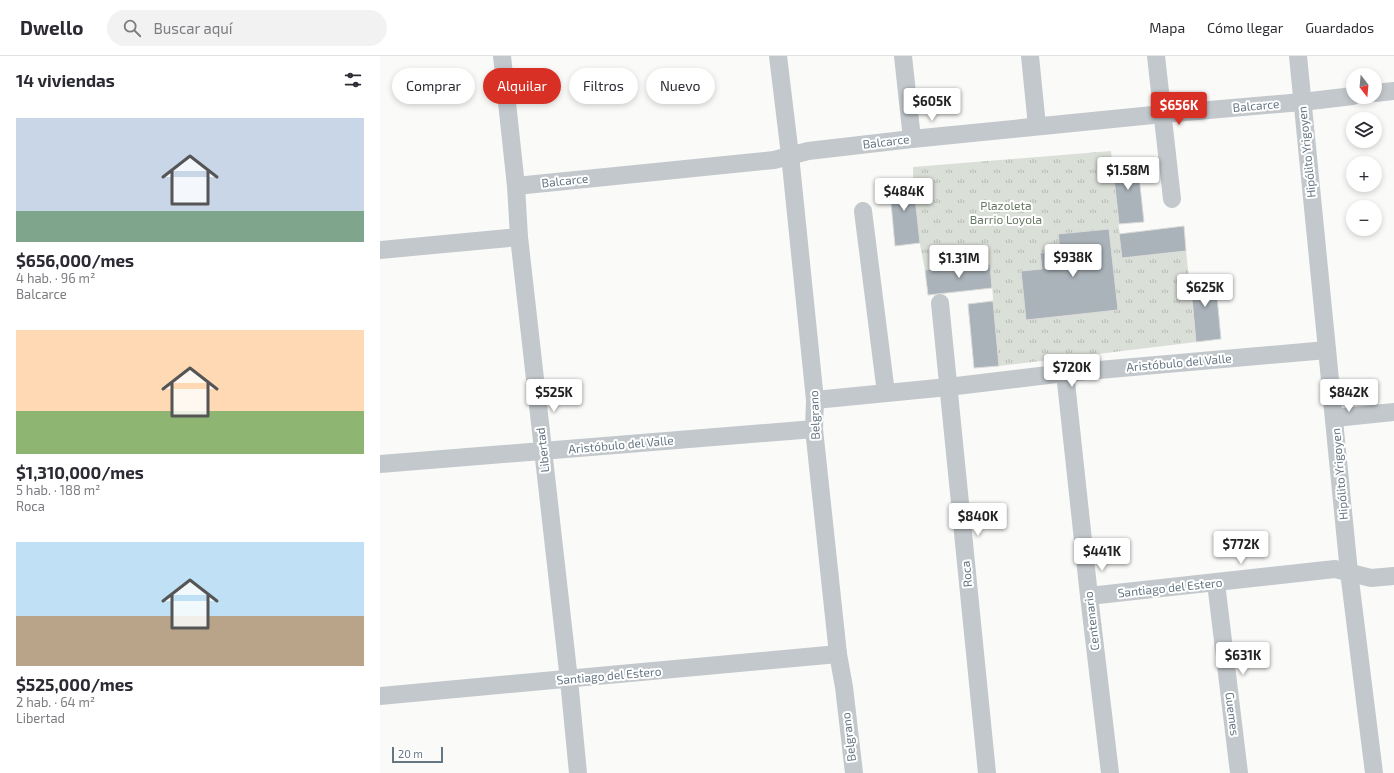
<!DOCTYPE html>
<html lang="es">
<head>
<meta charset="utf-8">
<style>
	:root { --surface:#fff; --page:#f2f2f3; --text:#2b2b33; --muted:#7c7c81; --line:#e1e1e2; --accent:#d93025 }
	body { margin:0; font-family:"Exo 2",sans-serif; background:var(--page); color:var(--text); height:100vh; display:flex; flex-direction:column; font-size:15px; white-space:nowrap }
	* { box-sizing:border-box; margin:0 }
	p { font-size:13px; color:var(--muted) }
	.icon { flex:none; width:22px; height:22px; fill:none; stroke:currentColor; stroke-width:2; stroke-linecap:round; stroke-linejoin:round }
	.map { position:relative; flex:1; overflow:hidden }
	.side { display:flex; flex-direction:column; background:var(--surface); width:380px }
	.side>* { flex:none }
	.top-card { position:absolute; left:12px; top:12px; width:380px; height:36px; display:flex; gap:8px }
	.needle { width:26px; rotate:164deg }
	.tools { position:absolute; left:966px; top:12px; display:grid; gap:8px }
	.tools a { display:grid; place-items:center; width:36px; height:36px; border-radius:50%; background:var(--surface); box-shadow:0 2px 6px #0003; font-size:20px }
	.scale { position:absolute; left:12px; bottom:10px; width:51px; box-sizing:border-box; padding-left:4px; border:2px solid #657683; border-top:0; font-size:11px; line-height:14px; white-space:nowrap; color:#657683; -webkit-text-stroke:3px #fff; paint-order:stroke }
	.price { position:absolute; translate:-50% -34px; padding:0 9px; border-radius:4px; background:#fff; color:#222; font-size:13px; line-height:26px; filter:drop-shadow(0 1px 2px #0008) }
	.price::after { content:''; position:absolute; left:50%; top:24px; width:12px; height:9px; margin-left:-6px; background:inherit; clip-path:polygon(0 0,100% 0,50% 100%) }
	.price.active { background:var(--accent); color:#fff }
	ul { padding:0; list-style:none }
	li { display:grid; align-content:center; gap:8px; height:212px; padding:0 16px }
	li span { display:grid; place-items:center; height:124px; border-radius:0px; color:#555 }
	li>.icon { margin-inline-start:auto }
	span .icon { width:72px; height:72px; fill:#fffc; stroke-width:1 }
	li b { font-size:17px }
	h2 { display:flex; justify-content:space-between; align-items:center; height:48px; padding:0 16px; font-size:17px }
	.pill { padding:0 14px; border-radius:18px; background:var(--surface); box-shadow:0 2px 6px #0003; font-size:14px; line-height:36px }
	.pill.active { background:var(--accent); color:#fff }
	header { display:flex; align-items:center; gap:24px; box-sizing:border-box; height:56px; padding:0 20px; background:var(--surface); border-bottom:1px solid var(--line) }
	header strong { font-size:19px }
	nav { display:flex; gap:22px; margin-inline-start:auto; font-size:14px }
	.search { width:280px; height:36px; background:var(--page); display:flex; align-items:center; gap:10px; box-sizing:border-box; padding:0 14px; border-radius:22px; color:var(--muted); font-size:15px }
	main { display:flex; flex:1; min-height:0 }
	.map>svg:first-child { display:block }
	.grass { fill:url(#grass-tufts) }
	.building { fill:#aab3b9; stroke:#dcdcda }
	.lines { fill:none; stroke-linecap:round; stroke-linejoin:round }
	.street { stroke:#c3c8cc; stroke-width:18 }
	.labels { text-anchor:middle; stroke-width:4; stroke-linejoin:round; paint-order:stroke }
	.street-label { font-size:12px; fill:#657683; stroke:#fff }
	.park-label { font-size:12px; fill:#687a64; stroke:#fff }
</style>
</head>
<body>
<header>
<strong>Dwello</strong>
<div class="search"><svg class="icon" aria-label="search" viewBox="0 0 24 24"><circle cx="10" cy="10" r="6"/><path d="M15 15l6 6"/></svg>Buscar aquí</div>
<nav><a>Mapa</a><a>Cómo llegar</a><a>Guardados</a></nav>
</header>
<main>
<section class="side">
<h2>14 viviendas<svg class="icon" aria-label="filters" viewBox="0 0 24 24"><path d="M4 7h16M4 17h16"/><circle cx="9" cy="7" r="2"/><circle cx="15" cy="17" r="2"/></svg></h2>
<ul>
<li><span style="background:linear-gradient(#c9d6e8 75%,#7fa58c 0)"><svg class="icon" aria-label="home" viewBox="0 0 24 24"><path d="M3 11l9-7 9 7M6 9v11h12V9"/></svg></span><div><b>$656,000/mes</b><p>4 hab. · 96 m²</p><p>Balcarce</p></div></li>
<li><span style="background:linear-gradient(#ffd9b3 65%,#8fb573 0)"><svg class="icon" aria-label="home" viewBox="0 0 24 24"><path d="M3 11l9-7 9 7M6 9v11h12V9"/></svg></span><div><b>$1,310,000/mes</b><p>5 hab. · 188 m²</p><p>Roca</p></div></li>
<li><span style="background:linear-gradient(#bfe0f5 60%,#b9a48a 0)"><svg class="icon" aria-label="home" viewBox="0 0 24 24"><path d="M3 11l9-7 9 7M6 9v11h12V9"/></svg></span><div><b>$525,000/mes</b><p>2 hab. · 64 m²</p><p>Libertad</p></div></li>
</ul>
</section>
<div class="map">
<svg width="1014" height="717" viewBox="0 0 1014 717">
	<defs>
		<pattern id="grass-tufts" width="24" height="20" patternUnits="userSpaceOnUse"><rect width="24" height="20" fill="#dadfd7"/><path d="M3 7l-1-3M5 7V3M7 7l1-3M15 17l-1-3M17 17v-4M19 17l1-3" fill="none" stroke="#b4b9b4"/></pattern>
	</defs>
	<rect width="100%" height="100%" fill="#fafaf8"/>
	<path class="grass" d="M731 95 742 202 806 195 816 286 619 310 610 208 545 214C538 180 533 145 533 111Z"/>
	<g class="building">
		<polygon points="757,102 764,166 739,168 732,104"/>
		<polygon points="533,123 540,187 515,190 509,125"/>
		<polygon points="804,170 806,195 742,202 739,178"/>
		<polygon points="729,173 738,254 646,264 641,215 662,213 660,197 680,195 678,178"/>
		<polygon points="610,208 612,232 548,239 545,214"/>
		<polygon points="835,219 841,283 816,286 810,221"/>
		<polygon points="613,245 619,310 594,312 588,248"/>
	</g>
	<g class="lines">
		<g class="street">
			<polyline points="122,0 136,130 139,181 189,624 198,717"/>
			<polyline points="398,0 410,99 435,344 434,373 458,598 464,631 474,717"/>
			<polyline points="523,0 532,83"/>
			<polyline points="650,0 657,70"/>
			<polyline points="776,0 792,143"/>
			<polyline points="918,0 969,516 994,717"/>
			<polyline points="995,37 1014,35"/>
			<polyline points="136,130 394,104 428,95 532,83 783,58 922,46 973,40"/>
			<polyline points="483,155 506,337"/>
			<polyline points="0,194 139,181"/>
			<polyline points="560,247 607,717"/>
			<polyline points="685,317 709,540 730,717"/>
			<polyline points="435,344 568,331 685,317 947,294"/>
			<polyline points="955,362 1014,356"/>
			<polyline points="0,408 434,373"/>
			<polyline points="836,527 859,717"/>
			<polyline points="709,540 955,513 991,522 1014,520"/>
			<polyline points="0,640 458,598"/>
		</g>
	</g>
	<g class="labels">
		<g class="street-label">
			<text transform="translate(876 50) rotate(-5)" y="4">Balcarce</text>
			<text transform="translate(506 86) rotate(-7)" y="4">Balcarce</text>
			<text transform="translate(927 96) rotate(-96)" y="4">Hipólito Yrigoyen</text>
			<text transform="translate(185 125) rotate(-6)" y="4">Balcarce</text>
			<text transform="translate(799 307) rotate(-5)" y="4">Aristóbulo del Valle</text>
			<text transform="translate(435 359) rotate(-92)" y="4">Belgrano</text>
			<text transform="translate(241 389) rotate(-5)" y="4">Aristóbulo del Valle</text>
			<text transform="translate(163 394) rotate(-96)" y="4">Libertad</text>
			<text transform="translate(960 418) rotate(-95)" y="4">Hipólito Yrigoyen</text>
			<text transform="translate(587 518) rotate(-96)" y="4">Roca</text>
			<text transform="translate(790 532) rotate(-6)" y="4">Santiago del Estero</text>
			<text transform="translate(712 565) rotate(-97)" y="4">Centenario</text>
			<text transform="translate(229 620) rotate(-5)" y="4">Santiago del Estero</text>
			<text transform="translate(852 658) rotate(83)" y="4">Guemes</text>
			<text transform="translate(469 681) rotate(-97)" y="4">Belgrano</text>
		</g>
		<g class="park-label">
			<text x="626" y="154">Plazoleta<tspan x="626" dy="14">Barrio Loyola</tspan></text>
		</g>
	</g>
</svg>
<div class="tools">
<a><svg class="needle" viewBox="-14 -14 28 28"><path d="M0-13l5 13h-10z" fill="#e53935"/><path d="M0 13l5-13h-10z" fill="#7c7c81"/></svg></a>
<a><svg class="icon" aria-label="layers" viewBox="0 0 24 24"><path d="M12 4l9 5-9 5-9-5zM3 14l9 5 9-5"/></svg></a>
<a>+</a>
<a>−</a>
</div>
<div class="scale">20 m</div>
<b class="price" style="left:552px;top:66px">$605K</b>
<b class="price active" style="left:799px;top:70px">$656K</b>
<b class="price" style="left:748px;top:135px">$1.58M</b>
<b class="price" style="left:524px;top:156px">$484K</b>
<b class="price" style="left:693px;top:222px">$938K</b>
<b class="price" style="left:579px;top:223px">$1.31M</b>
<b class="price" style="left:825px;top:252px">$625K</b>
<b class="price" style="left:692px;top:332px">$720K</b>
<b class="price" style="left:174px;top:357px">$525K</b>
<b class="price" style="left:969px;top:357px">$842K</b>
<b class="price" style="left:598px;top:481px">$840K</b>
<b class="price" style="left:861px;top:509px">$772K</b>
<b class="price" style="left:722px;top:516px">$441K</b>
<b class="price" style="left:863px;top:620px">$631K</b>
<div class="top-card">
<a class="pill">Comprar</a>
<a class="pill active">Alquilar</a>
<a class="pill">Filtros</a>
<a class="pill">Nuevo</a>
</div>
</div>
</main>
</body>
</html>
